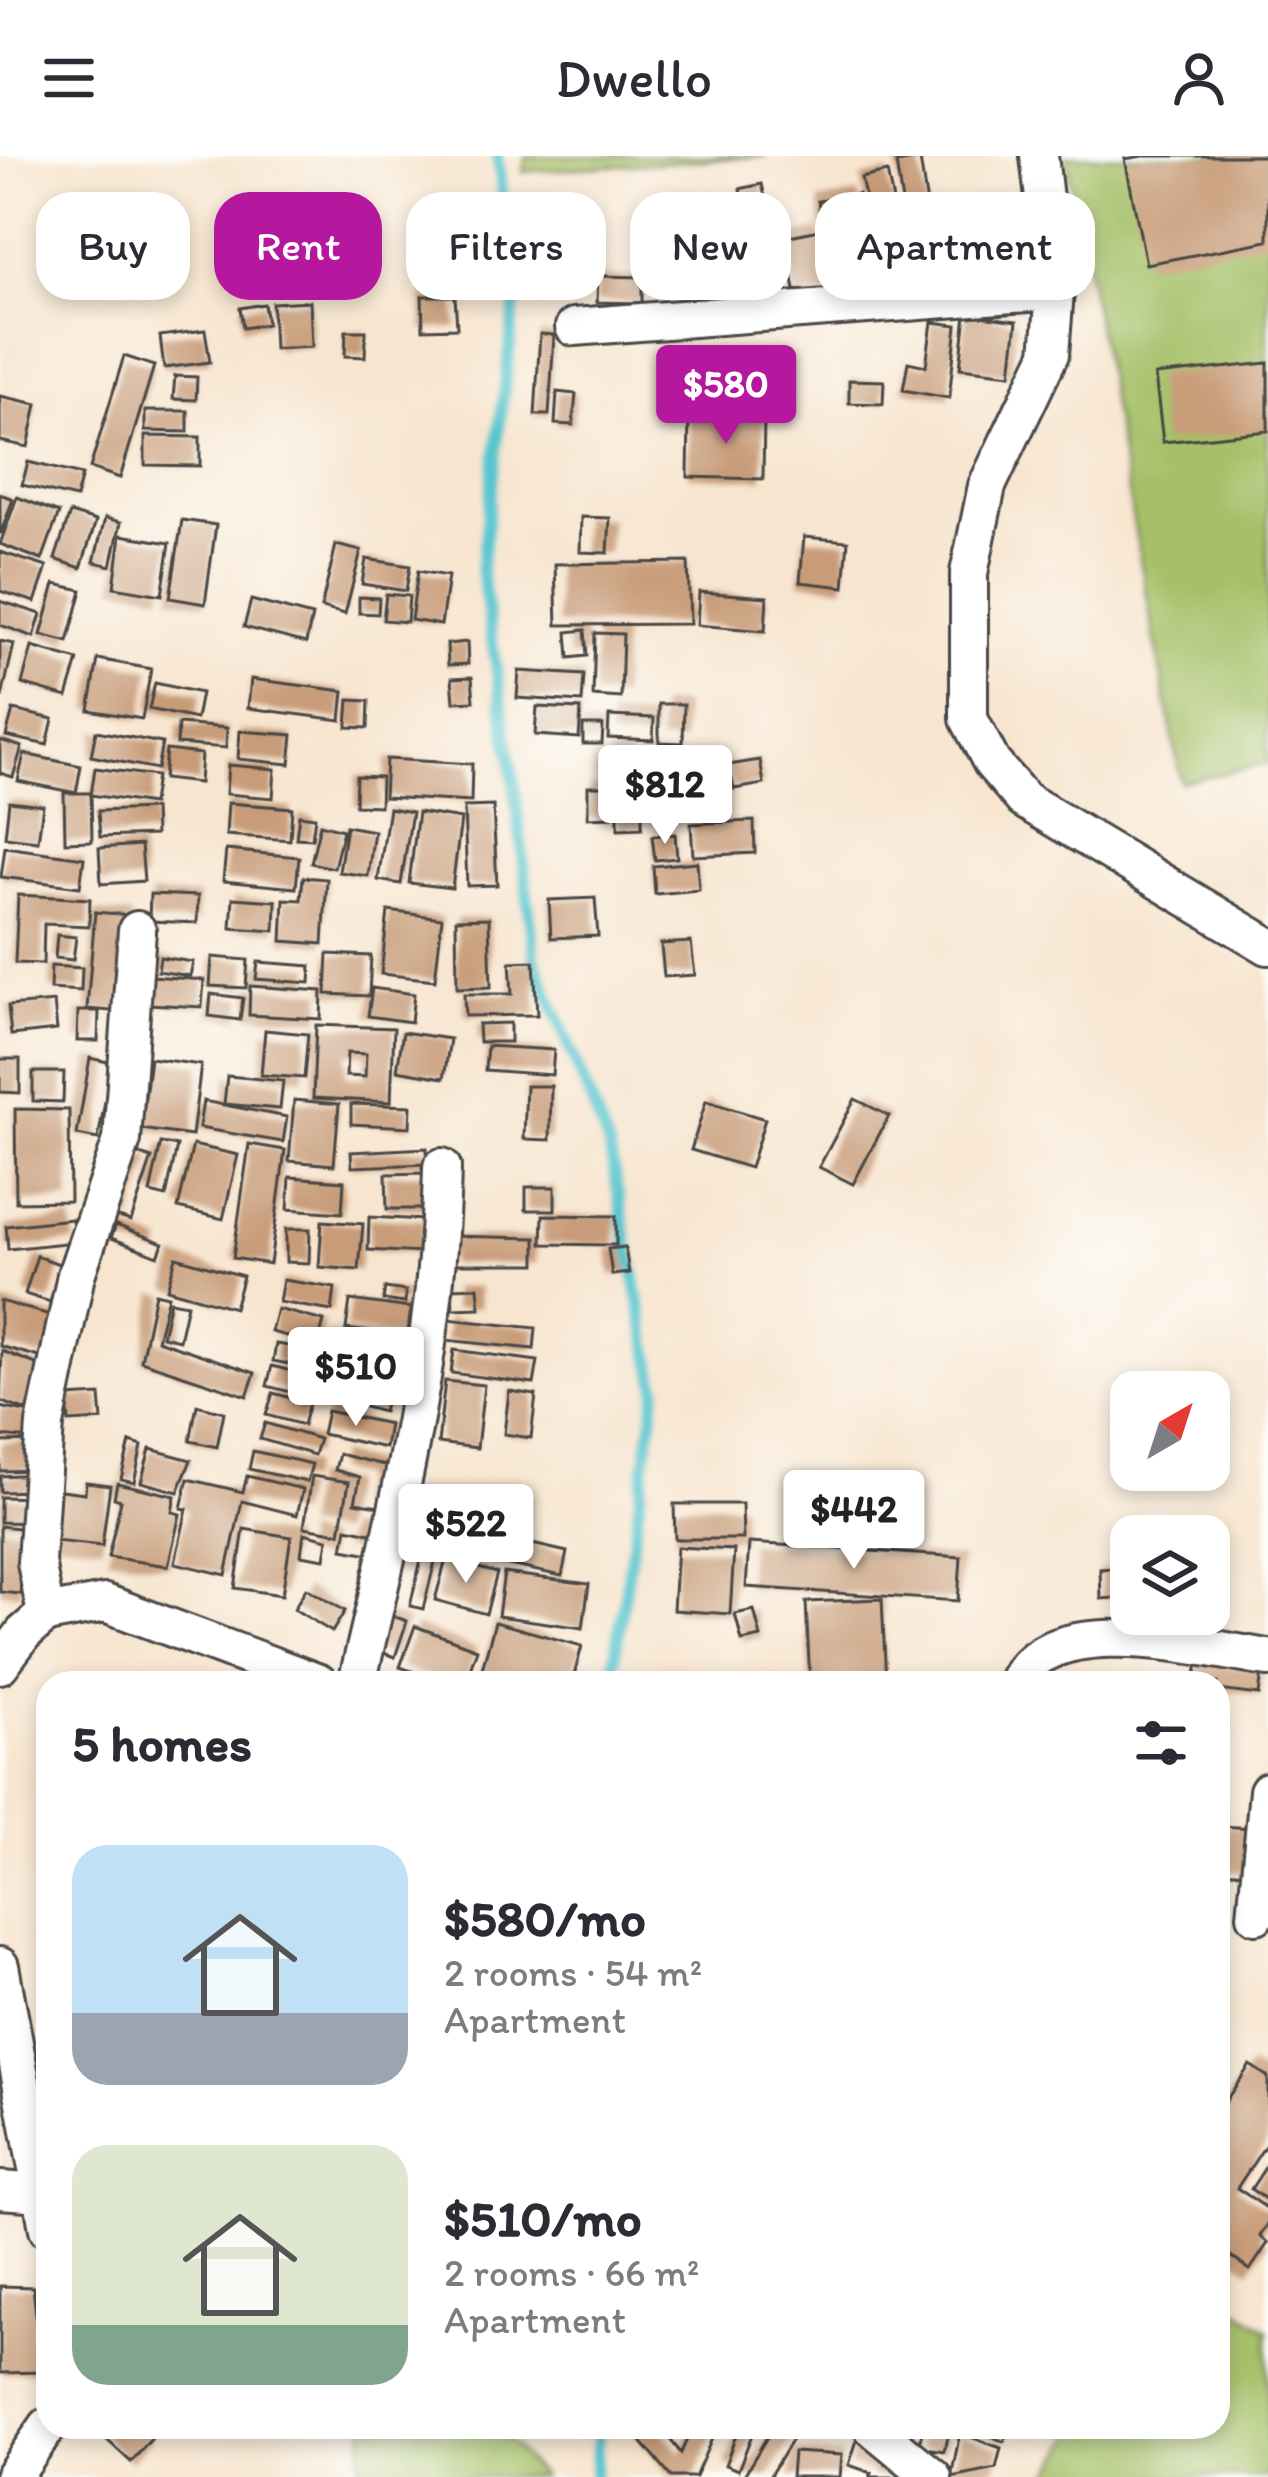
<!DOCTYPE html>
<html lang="en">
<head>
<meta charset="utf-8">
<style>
	:root { --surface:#fff; --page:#f2f2f3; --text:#2b2b33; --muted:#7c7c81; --accent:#b5179e }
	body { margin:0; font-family:Itim,sans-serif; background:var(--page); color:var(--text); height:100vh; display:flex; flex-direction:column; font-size:45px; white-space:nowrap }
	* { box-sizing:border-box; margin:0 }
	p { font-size:39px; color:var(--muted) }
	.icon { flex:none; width:66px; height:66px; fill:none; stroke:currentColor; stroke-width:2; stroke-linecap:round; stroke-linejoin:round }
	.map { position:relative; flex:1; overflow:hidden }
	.side { position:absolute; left:36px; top:1515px; width:1194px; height:768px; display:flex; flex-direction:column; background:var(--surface); border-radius:36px; box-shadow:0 6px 18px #0003 }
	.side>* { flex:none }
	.banner { position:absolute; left:36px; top:36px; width:1197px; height:108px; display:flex; gap:24px }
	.needle { width:78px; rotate:39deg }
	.controls { position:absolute; left:1110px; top:1215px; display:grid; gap:24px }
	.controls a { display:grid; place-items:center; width:120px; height:120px; border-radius:24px; background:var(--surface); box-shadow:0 6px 18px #0003; font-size:60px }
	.price { position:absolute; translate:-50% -102px; padding:0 27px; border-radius:12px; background:#fff; color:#222; font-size:39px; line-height:78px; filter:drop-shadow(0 3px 6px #0008) }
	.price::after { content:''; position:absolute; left:50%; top:72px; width:36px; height:27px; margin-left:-18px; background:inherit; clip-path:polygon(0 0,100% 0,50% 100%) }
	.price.current { background:var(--accent); color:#fff }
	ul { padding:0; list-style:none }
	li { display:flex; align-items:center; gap:36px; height:300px; padding:0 36px }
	li span { display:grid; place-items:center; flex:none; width:336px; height:240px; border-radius:36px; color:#555 }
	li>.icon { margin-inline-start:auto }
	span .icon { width:144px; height:144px; fill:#fffc; stroke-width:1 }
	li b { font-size:51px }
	h2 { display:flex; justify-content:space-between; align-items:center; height:144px; padding:0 36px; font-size:51px }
	.chip { padding:0 42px; border-radius:36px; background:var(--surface); box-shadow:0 6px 18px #0003; font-size:42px; line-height:108px }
	.chip.current { background:var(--accent); color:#fff }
	header { display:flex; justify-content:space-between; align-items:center; height:156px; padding:0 36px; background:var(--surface); font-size:54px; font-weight:600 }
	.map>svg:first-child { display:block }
	.green { fill:#a5c067; stroke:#687649; stroke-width:3 }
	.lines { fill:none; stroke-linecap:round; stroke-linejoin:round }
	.stream { stroke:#58c6cf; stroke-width:12 }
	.building { fill:#c89c79; fill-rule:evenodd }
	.street-casing { stroke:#4a4744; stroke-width:42 }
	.street { stroke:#fff; stroke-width:36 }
</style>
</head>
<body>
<header><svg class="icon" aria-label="menu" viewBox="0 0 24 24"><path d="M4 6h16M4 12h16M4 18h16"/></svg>Dwello<svg class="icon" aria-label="person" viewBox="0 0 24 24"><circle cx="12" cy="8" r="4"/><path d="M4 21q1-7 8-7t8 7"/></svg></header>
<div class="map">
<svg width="1268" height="2321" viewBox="0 0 1268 2321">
	<rect width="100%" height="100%" fill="#fdfcf7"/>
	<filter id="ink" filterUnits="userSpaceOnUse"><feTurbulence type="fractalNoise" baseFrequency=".00833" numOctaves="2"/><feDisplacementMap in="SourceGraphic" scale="24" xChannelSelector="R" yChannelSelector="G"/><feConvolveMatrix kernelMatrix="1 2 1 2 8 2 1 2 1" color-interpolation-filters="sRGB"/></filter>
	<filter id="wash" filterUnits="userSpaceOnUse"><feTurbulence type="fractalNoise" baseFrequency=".004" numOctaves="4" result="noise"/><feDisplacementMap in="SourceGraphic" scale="48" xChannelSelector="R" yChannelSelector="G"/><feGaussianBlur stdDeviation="2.7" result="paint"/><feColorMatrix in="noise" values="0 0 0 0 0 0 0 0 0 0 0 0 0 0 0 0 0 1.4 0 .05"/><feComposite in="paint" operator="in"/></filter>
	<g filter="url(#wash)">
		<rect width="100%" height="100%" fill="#f7e5cf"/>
		<g class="green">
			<polygon points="526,0 766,0 523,16"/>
			<polygon points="1066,0 1268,0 1268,608 1181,626"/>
			<polygon points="1218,2141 1268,2174 1268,2321 1048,2321 1079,2271 1218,2271"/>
			<polygon points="364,2271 496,2271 542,2321 359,2321"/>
		</g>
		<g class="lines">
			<g class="stream">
				<polyline points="497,0 517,135 481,413 514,626 535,804 609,991 657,1233 611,1527"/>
				<polyline points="594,2321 599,2271"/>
			</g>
		</g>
		<g id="blocks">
			<g class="building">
				<polygon points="1143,0 1268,0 1268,85 1146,108 1125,3"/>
				<polygon points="920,3 930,68 906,72 896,7"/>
				<polygon points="887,16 897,64 871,69 861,22"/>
				<polygon points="762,28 768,54 745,58 740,33"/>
				<polygon points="858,38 867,83 826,91 818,45"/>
				<polygon points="577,50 584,73 551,82 544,59"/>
				<polygon points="1027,54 1032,87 974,96 969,63"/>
				<polygon points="735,68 761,68 761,87 735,88"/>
				<polygon points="819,74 831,138 797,144 785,81"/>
				<polygon points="922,75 935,140 901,146 889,81"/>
				<polygon points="879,91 885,141 839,147 833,97"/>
				<polygon points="746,94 769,94 769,112 747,113"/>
				<polygon points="975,103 978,131 948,134 945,106"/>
				<polygon points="1028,103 1031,122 996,127 993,108"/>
				<polygon points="422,109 453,112 451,134 420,130"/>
				<polygon points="718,115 723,130 710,135 705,121"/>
				<polygon points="777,117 782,153 756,157 751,120"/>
				<polygon points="598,120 642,121 642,147 597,146"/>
				<polygon points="422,140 455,140 457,172 423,173"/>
				<polygon points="310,145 312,191 274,193 272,147"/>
				<polygon points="264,148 267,168 243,172 240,152"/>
				<polygon points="966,158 1017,165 1011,218 960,212"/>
				<polygon points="932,166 957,169 949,242 903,234 908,206 926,210"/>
				<polygon points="205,174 210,206 164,212 160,180"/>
				<polygon points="346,175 366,175 365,201 345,200"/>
				<polygon points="540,178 554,179 549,259 535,259"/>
				<polygon points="124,200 154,210 120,322 90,312"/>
				<polygon points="1268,207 1268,275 1163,286 1155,219"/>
				<polygon points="175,220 197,221 196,244 173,243"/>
				<polygon points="849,224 884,225 883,248 849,247"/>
				<polygon points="557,236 576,238 573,269 555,268"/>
				<polygon points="0,240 37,248 28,291 0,285"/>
				<polygon points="145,255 188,255 188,276 145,275"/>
				<polygon points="689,259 764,261 763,323 688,321"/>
				<polygon points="145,280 200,281 200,310 145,309"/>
				<polygon points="28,306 82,319 76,342 22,329"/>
				<polygon points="0,338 13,343 1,377 0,377"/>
				<polygon points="17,341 59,357 42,404 0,388"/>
				<polygon points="70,357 96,365 81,412 55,403"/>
				<polygon points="581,361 610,362 608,397 580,396"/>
				<polygon points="105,362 121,366 111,410 94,406"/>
				<polygon points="182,364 216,369 205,448 170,442"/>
				<polygon points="121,379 170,387 162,439 114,431"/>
				<polygon points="804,381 848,385 844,431 800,426"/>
				<polygon points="336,389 361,395 345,458 321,452"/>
				<polygon points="0,396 47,411 35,446 0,435"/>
				<polygon points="366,403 410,410 406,435 362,428"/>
				<polygon points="688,406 690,468 557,469 555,408"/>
				<polygon points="418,415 448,420 441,469 411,464"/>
				<polygon points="55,428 82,434 68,486 41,479"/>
				<polygon points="699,436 767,441 765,475 697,469"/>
				<polygon points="386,438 409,440 407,466 383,464"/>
				<polygon points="359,441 379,442 378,458 359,457"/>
				<polygon points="251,444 312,460 306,487 244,471"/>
				<polygon points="0,445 41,458 34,481 0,469"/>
				<polygon points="585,474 587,500 569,502 567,476"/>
				<polygon points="595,477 623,478 621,542 593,540"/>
				<polygon points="0,485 14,488 2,541 0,541"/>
				<polygon points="467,486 468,508 448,509 447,488"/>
				<polygon points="32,491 78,504 67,541 22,528"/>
				<polygon points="98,503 151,513 142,563 89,554"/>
				<polygon points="519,515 584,519 582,546 517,542"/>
				<polygon points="472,521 474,545 454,546 452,522"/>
				<polygon points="251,523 344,535 341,564 248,552"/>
				<polygon points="155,527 201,537 196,563 149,553"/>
				<polygon points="349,544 369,545 368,572 347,571"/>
				<polygon points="659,548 684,548 683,587 659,586"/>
				<polygon points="537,551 581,553 579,582 535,579"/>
				<polygon points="13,554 53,563 47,589 6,580"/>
				<polygon points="609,560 654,562 653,584 608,582"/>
				<polygon points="178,568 227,572 226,592 177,588"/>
				<polygon points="583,569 603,569 602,588 583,588"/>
				<polygon points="96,575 162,587 157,613 91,600"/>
				<polygon points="240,575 293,579 290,608 238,603"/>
				<polygon points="0,584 22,591 13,621 0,617"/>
				<polygon points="166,594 201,598 199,627 163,623"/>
				<polygon points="610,596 630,596 630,624 610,625"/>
				<polygon points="24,598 81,610 76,637 91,637 92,685 65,686 64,637 76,637 18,625"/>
				<polygon points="386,603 472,608 471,646 384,641"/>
				<polygon points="760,604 764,628 734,633 729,609"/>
				<polygon points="228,609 275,613 273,642 226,638"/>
				<polygon points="668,611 701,611 702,641 669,641"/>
				<polygon points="95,612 156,620 152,648 91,639"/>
				<polygon points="356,620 381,621 380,650 355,649"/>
				<polygon points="588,630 612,630 612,661 588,662"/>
				<polygon points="618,638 642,638 642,672 618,673"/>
				<polygon points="9,645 43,649 38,685 5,681"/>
				<polygon points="228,647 292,652 290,684 226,679"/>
				<polygon points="493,650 497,729 467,730 464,651"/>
				<polygon points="389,652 412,656 401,728 378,724"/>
				<polygon points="154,653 155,679 100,681 98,655"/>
				<polygon points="418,656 461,663 452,732 409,727"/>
				<polygon points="299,659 315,661 312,683 296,682"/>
				<polygon points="754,665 755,697 693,700 691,668"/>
				<polygon points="320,668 343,674 334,712 311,707"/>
				<polygon points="346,670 374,675 368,720 339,716"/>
				<polygon points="675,678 677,702 655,704 652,680"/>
				<polygon points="141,689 144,725 101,728 99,692"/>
				<polygon points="5,691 84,702 80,731 1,721"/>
				<polygon points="226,694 299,701 296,732 223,725"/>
				<polygon points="697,706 699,734 655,738 653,710"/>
				<polygon points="303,721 327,723 323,788 282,785 284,743 301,744"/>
				<polygon points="150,738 198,740 197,767 149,765"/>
				<polygon points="18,739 90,743 89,770 44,768 43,808 15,807"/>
				<polygon points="233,742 276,745 275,775 231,772"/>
				<polygon points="595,742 598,780 551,782 549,744"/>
				<polygon points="388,755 442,762 435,824 381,818"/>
				<polygon points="95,756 131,759 122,856 87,853"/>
				<polygon points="489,762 491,831 457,832 456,763"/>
				<polygon points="57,779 76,781 73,804 55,802"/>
				<polygon points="691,786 695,819 664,821 661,788"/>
				<polygon points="328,798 371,800 369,840 326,838"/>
				<polygon points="160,801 193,806 190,820 158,815"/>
				<polygon points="212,801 248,804 246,832 210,830"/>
				<polygon points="534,805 537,859 465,860 464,838 512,838 510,806"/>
				<polygon points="258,806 311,810 310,827 256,823"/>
				<polygon points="51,810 82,812 81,835 50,833"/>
				<polygon points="151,820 204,824 202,851 149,848"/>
				<polygon points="250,830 322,835 321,863 249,859"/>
				<polygon points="372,832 414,838 411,866 368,860"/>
				<polygon points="211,838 243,842 240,864 209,860"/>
				<polygon points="54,846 57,874 11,879 8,850"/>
				<polygon points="78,855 99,855 98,885 77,885"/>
				<polygon points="510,867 510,886 479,886 478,868"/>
				<path d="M316 869 394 872 391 946 313 942ZM347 897 366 898 365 921 346 920Z"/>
				<polygon points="265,874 308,878 304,922 261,919"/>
				<polygon points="403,876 450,883 444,922 397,914"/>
				<polygon points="487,890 554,894 552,919 485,914"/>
				<polygon points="90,902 112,907 98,983 77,979"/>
				<polygon points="150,902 201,909 192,980 141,973"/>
				<polygon points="0,903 20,903 20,937 0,936"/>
				<polygon points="33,916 64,916 63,946 33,945"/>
				<polygon points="227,920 283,925 280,953 224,948"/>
				<polygon points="526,930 551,930 550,984 524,983"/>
				<polygon points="855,943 889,960 853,1028 819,1011"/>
				<polygon points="294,944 339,948 334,1009 289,1005"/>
				<polygon points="203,945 287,961 283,986 199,972"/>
				<polygon points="706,945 765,963 750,1012 691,994"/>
				<polygon points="351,948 411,950 410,971 351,968"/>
				<polygon points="15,953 69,954 70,1045 16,1046"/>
				<polygon points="161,987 177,990 166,1041 150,1037"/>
				<polygon points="249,988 285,994 270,1108 233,1102"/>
				<polygon points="193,989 238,999 223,1063 178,1052"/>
				<polygon points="427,992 427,1008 352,1011 351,996"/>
				<polygon points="127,994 152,1002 131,1065 106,1057"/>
				<polygon points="426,1017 428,1053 387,1053 386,1018"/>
				<polygon points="290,1021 344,1025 342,1057 288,1053"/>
				<rect x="526" y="1031" width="29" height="23"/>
				<polygon points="543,1059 616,1060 616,1089 542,1088"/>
				<polygon points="369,1061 424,1064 422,1097 368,1094"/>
				<polygon points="72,1063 75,1086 8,1093 6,1070"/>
				<polygon points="322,1065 363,1068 359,1114 319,1111"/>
				<polygon points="116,1069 163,1087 158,1100 111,1082"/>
				<polygon points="286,1073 310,1073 309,1107 286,1106"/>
				<polygon points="450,1080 536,1082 536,1108 450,1108"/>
				<polygon points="625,1091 629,1117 612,1119 608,1093"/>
				<polygon points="37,1100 62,1109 50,1146 25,1138"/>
				<polygon points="176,1101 243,1120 234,1152 167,1133"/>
				<polygon points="283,1124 335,1132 332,1155 279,1146"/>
				<polygon points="478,1131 480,1152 453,1153 452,1132"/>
				<polygon points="385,1132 406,1135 405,1147 383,1144"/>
				<polygon points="155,1137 168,1140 157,1184 255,1217 247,1240 141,1205"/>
				<polygon points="350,1144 411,1152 407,1181 346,1173"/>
				<polygon points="0,1145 61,1162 50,1204 0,1190"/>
				<polygon points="170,1145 187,1148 179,1184 162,1180"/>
				<polygon points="277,1153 324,1165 318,1188 271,1176"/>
				<polygon points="447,1163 536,1172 534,1193 445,1184"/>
				<polygon points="345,1176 400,1185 397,1201 342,1192"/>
				<polygon points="276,1188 302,1192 299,1210 273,1205"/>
				<polygon points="454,1194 538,1205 534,1228 451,1217"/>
				<polygon points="2,1195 44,1211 27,1255 0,1245"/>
				<polygon points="348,1197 395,1207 391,1229 344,1220"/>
				<polygon points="272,1210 307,1219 302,1239 267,1230"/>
				<polygon points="336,1221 388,1235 383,1256 331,1242"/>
				<polygon points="445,1225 484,1229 477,1292 438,1287"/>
				<polygon points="509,1235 536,1239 531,1282 504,1278"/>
				<polygon points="273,1237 309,1247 303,1269 266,1259"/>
				<polygon points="100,1239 102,1264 69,1266 67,1241"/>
				<polygon points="197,1249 224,1256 217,1291 190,1285"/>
				<polygon points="0,1251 36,1258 31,1283 0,1280"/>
				<polygon points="327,1255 389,1268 385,1292 322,1278"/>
				<polygon points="265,1267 319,1283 314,1299 260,1283"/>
				<polygon points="38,1285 39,1314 0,1315 0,1286"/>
				<polygon points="130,1286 142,1290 134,1326 121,1323"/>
				<polygon points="150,1293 191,1304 178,1336 141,1326"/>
				<polygon points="253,1295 312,1308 307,1326 249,1313"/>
				<polygon points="339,1298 388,1310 379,1350 355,1346 360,1321 335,1314"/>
				<polygon points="36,1318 36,1335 0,1336 0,1320"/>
				<polygon points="247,1320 303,1333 297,1359 242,1345 226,1419 175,1407 187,1353 181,1352 188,1323 243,1336"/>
				<polygon points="312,1320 349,1326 340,1377 304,1371"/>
				<polygon points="86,1326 110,1329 102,1390 45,1384 52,1333 85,1337"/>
				<polygon points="117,1327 175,1340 172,1356 180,1358 168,1410 108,1401 121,1344 114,1342"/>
				<polygon points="0,1341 37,1342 36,1367 0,1366"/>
				<polygon points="674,1348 742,1348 743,1383 675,1383"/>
				<polygon points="0,1370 27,1373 20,1438 0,1436"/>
				<polygon points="347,1372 375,1378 370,1398 343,1393"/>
				<polygon points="244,1373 291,1381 282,1439 235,1432"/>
				<polygon points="304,1377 328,1383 325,1403 301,1399"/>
				<polygon points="506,1382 567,1396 562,1420 500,1407"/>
				<rect x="1117" y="1386" width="14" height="19"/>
				<polygon points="425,1387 439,1390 423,1453 410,1450"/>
				<polygon points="749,1387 961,1401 958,1445 746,1431"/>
				<polygon points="677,1391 734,1394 730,1458 673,1454"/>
				<polygon points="446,1403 497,1417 486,1458 435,1444"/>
				<polygon points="1131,1411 1131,1441 1101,1443 1100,1413"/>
				<polygon points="504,1417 589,1428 583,1472 498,1460"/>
				<polygon points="306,1432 345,1455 332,1476 294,1453"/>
				<polygon points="882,1443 886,1527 810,1527 806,1446"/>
				<polygon points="754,1454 761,1481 742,1485 735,1458"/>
				<polygon points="384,1457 407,1465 395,1501 372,1493"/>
				<polygon points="495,1466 582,1490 572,1527 478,1527"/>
				<polygon points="415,1470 477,1493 465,1527 445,1527 400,1511"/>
				<polygon points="1198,1506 1262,1515 1259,1539 1218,1534 1218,1527 1195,1527"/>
				<polygon points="1218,1670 1253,1672 1251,1717 1218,1715"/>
				<polygon points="1250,1909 1268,1921 1268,1985 1237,2032 1268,2053 1268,2068 1260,2080 1268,2087 1250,2114 1218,2092 1218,1956"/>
				<polygon points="1268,2007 1268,2045 1251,2033"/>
				<polygon points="0,2130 33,2131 42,2216 0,2217"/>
				<polygon points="93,2271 140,2271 152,2282 131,2306"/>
				<polygon points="629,2271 660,2271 681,2297 692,2271 717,2271 695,2321 671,2321"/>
				<polygon points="739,2271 755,2271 738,2314 725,2309"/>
				<polygon points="773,2271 794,2280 769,2321 743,2321"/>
				<polygon points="923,2271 949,2271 944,2295 919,2291"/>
				<polygon points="973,2271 1011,2271 1004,2286"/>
				<polygon points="960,2277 1001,2292 996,2312 951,2321"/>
				<polygon points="857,2284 907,2301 900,2321 870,2321 872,2317 849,2309"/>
				<polygon points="793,2296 842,2299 840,2321 791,2321"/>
			</g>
		</g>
	</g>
	<g filter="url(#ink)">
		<use href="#blocks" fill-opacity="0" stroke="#4a4744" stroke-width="3"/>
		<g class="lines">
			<g class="street-casing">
				<g id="street">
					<polyline points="1039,0 1055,135 1050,198 987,330 969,417 969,563 992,607 1024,644 1268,790"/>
					<polyline points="574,171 1055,135"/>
					<polyline points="46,1458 36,1406 45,1268 76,1119 122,984 137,774"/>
					<polyline points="0,1509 24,1477 46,1458 105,1447 319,1527"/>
					<path d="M357 1527C397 1358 439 1186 442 1011"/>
					<path d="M1016 1527C1049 1452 1205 1493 1268 1502"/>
					<polyline points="1256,1759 1268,1635"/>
					<polyline points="0,1810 48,2073"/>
					<polyline points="0,2034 42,2037"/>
					<polyline points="872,2271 933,2321"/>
					<polyline points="13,2321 48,2270"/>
				</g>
			</g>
			<use href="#street" class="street"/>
		</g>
	</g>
</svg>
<div class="controls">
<a><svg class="needle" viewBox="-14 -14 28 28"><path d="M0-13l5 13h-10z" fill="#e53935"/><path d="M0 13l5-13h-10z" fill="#7c7c81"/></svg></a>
<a><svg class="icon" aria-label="layers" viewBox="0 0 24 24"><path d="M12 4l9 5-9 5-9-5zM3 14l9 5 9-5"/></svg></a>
</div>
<b class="price current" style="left:726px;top:291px">$580</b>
<b class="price" style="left:665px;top:691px">$812</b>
<b class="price" style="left:356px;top:1273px">$510</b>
<b class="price" style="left:854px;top:1416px">$442</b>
<b class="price" style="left:466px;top:1430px">$522</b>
<div class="banner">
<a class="chip">Buy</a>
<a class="chip current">Rent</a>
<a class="chip">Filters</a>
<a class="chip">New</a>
<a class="chip">Apartment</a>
</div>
<section class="side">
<h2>5 homes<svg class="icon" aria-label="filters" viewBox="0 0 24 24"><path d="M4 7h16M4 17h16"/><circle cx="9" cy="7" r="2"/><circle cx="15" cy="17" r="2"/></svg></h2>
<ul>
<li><span style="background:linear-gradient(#bfe0f5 70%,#9aa5b1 0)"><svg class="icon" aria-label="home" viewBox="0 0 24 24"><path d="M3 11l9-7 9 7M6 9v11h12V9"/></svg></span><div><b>$580/mo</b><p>2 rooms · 54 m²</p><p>Apartment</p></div></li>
<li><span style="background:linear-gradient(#dfe7d0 75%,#7fa58c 0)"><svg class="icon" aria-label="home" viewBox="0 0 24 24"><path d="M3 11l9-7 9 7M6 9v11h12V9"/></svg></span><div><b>$510/mo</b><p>2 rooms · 66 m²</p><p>Apartment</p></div></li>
</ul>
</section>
</div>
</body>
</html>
